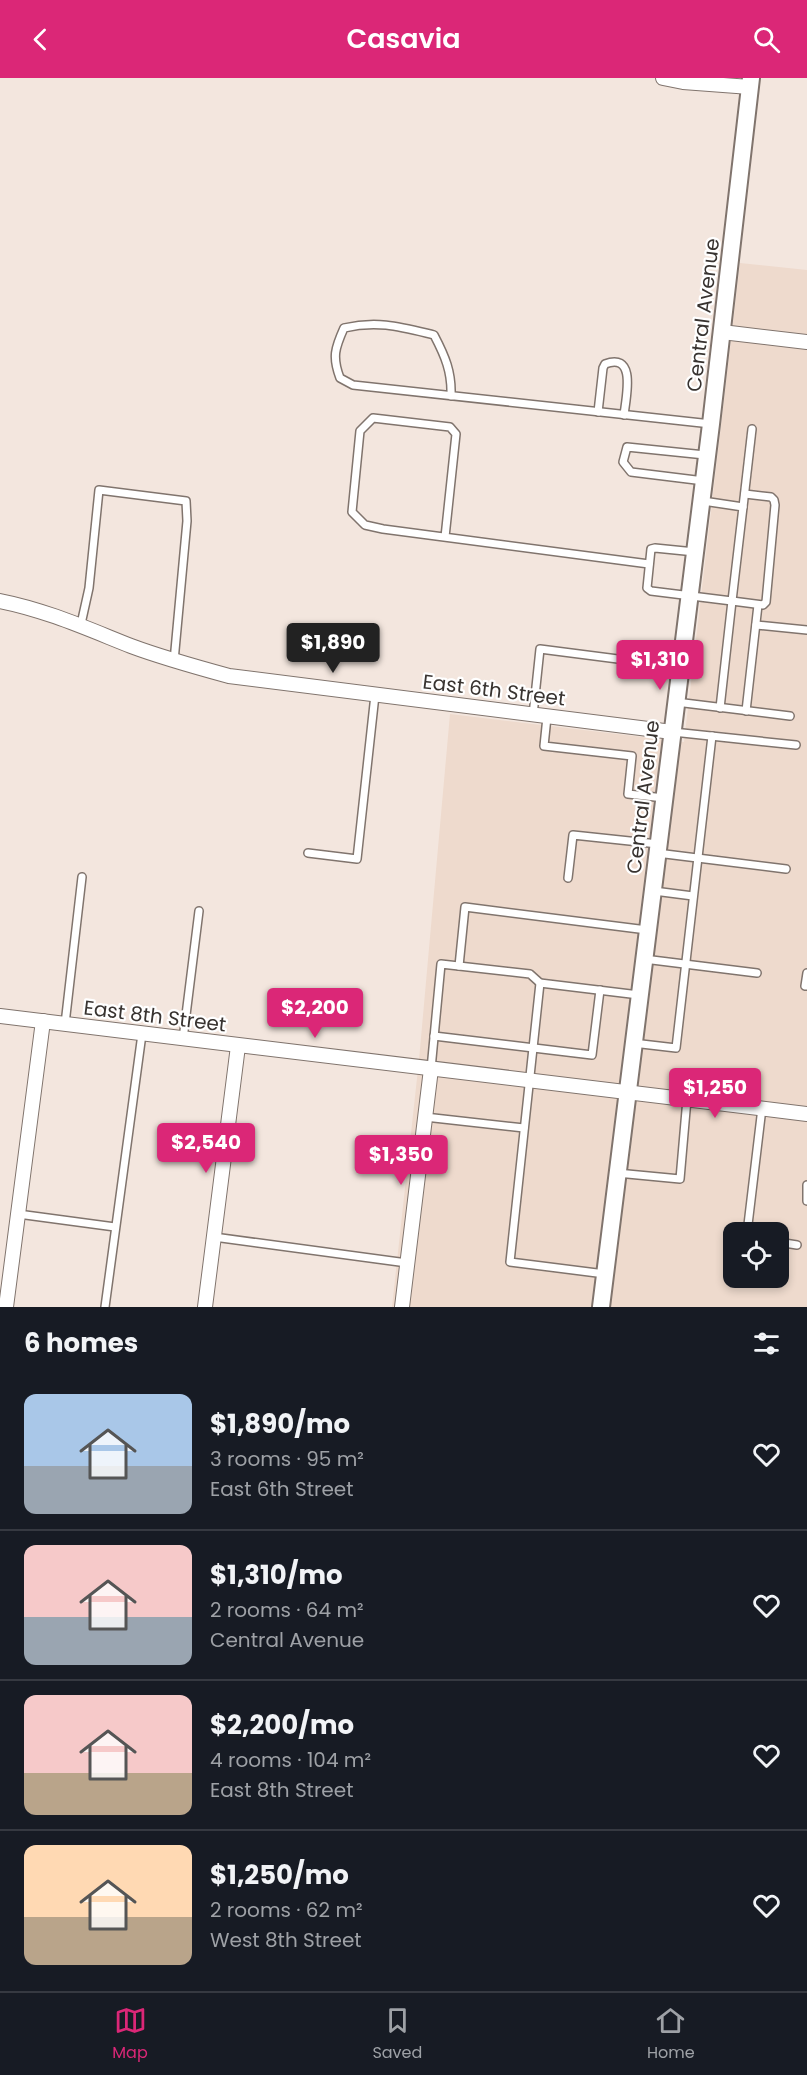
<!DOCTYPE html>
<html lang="en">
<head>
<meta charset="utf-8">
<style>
	:root { --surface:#171b24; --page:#242831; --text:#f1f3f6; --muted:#9ea1a6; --line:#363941; --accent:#db2777 }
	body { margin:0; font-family:Poppins,sans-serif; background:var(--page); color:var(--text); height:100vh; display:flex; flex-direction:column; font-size:22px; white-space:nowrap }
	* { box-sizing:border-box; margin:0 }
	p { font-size:20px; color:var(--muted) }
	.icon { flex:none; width:33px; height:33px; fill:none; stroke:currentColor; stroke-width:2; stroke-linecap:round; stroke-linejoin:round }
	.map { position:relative; height:1229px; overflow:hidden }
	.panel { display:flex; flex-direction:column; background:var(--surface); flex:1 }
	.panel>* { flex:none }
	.fabs { position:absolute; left:723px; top:1144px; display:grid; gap:12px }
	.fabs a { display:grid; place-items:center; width:66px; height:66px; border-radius:12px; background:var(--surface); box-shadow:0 3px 9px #0003; font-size:30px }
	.price { position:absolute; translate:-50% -51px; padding:0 14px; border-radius:6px; background:var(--accent); color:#fff; font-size:20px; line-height:39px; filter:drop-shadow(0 2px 3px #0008) }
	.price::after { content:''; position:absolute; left:50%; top:36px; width:18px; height:14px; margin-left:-9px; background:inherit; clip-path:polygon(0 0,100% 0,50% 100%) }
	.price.current { background:#222; color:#fff }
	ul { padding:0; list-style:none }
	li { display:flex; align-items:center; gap:18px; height:150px; padding:0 24px }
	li+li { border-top:2px solid var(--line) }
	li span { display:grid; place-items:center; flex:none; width:168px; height:120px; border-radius:12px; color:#555 }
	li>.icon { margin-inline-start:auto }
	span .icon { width:72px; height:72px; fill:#fffc; stroke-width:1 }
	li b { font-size:26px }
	h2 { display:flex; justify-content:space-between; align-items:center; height:72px; padding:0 24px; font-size:26px }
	header { display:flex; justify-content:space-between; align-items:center; height:78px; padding:0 24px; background:var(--accent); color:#fff; font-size:27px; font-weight:600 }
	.tabs { display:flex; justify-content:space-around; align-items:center; height:84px; border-top:2px solid var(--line); background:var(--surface); font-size:16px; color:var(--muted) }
	.tabs a { display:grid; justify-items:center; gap:3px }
	.tabs .current { color:var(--accent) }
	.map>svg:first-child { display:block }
	.built { fill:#eedacd; fill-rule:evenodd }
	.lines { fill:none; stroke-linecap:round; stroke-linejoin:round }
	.service-casing { stroke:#80746d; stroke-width:10 }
	.minor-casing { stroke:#80746d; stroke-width:16 }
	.tertiary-casing { stroke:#80746d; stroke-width:20 }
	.service { stroke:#fff; stroke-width:7 }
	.minor { stroke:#fff; stroke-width:14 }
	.tertiary { stroke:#fff; stroke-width:16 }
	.labels { text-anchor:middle; stroke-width:4.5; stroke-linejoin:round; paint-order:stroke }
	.street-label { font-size:20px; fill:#383330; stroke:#fff }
</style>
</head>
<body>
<header><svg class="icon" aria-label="back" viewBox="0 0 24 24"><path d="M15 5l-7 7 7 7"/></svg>Casavia<svg class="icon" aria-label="search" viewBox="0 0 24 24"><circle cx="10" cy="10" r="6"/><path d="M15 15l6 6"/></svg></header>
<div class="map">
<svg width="807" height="1229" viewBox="0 0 807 1229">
	<rect width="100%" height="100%" fill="#f3e6de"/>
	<path class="built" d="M740 185 807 192V1229H392L419 982 450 636 684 664ZM734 1155H778V1200H734Z"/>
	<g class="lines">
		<g class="service-casing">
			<g id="service">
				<path d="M451 318C452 294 445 278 434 257 401 249 378 242 344 250 335 270 332 279 340 300L353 307 711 346"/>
				<path d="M598 334 603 290 605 286C637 274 626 319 624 337"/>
				<polyline points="704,403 631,394 623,384 627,369 705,377"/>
				<polyline points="743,429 752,351"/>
				<polyline points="445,459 456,356 450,349 373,340 360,353 352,434 365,447 383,451 649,486"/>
				<polyline points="695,474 655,470 651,471 647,510 651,513 732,523 743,429 703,423"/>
				<polyline points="81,546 89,510 99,412 186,423 187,443 174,583"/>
				<polyline points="756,547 807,552"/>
				<polyline points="676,624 790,638"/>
				<polyline points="720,630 732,523 763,527 766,524 775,427 774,422 771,419 745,416"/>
				<polyline points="746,633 758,527"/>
				<polyline points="533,637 540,571 680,589"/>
				<polyline points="547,639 544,668 632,678 628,716 664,720"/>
				<polyline points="673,654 796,667"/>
				<polyline points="308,775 357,781 375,617"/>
				<polyline points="657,775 786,791"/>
				<polyline points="568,800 573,757 658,766"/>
				<polyline points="654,813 693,818"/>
				<polyline points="644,881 757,895"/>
				<polyline points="459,888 465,829 647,852"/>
				<polyline points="807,895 805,908 807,908"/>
				<polyline points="540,905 510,1184 605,1196"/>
				<polyline points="65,946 82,799"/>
				<polyline points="434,958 592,977 600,912"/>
				<polyline points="183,961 199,833"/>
				<polyline points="633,965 676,970 712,658"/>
				<polyline points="431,991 441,886 530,896 540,905 639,917"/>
				<polyline points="425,1039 524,1050"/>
				<polyline points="617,1095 680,1101 687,1021"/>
				<polyline points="807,1107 807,1123"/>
				<polyline points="18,1136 115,1149"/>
				<polyline points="747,1155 762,1030"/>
				<polyline points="214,1159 407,1185"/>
				<polyline points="778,1164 797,1167"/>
				<polyline points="105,1229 142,956"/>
			</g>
		</g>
		<g class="minor-casing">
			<g id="minor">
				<polyline points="663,0 683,4 750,9"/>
				<polyline points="722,254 807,264"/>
				<path d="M0 523C46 532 88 551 131 568 163 580 196 589 229 598L672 654"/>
				<polyline points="0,938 807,1036"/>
				<polyline points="6,1229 43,943"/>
				<polyline points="205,1229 238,968"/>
				<polyline points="402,1229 431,991"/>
			</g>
		</g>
		<g class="tertiary-casing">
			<polyline id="tertiary" points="601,1229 711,346 751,0"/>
		</g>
		<use href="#service" class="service"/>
		<use href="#minor" class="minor"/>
		<use href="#tertiary" class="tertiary"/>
	</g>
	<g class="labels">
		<g class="street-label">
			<text transform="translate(703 237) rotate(-83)" y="7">Central Avenue</text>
			<text transform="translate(494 612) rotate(7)" y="7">East 6th Street</text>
			<text transform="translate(643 719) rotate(-83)" y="7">Central Avenue</text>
			<text transform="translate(155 938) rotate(7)" y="7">East 8th Street</text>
		</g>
	</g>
</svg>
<div class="fabs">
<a><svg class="icon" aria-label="locate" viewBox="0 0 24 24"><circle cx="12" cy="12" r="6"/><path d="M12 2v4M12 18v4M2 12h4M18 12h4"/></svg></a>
</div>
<b class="price current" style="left:333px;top:596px">$1,890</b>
<b class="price" style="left:660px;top:613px">$1,310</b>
<b class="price" style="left:315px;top:961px">$2,200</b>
<b class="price" style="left:715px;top:1041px">$1,250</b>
<b class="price" style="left:206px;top:1096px">$2,540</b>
<b class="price" style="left:401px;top:1108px">$1,350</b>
</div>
<section class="panel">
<h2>6 homes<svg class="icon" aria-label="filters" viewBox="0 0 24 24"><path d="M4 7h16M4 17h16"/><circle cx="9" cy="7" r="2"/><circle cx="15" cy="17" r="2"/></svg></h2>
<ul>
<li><span style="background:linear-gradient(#a9c7e8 60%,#9aa5b1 0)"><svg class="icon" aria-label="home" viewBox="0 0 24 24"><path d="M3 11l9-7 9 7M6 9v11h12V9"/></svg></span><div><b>$1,890/mo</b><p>3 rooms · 95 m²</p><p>East 6th Street</p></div><svg class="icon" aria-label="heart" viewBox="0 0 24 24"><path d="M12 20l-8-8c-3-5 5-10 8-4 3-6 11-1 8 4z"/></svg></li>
<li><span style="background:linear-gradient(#f6c9c9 60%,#9aa5b1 0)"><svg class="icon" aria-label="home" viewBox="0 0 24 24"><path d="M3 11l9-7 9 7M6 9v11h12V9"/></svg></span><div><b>$1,310/mo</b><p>2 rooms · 64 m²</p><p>Central Avenue</p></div><svg class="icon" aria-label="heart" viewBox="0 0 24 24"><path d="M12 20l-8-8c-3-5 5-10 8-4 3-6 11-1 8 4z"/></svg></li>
<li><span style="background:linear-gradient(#f6c9c9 65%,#b9a48a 0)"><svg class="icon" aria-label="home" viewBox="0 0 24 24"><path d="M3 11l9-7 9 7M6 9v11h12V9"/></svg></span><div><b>$2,200/mo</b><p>4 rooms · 104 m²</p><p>East 8th Street</p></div><svg class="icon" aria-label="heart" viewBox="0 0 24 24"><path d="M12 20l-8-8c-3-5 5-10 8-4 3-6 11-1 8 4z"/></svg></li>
<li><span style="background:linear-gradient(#ffd9b3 60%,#b9a48a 0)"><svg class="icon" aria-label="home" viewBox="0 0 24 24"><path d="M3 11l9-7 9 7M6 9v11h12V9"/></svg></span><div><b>$1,250/mo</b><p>2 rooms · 62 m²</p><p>West 8th Street</p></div><svg class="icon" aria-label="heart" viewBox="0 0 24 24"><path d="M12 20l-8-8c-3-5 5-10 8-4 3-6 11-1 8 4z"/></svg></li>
</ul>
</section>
<nav class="tabs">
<a class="current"><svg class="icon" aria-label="map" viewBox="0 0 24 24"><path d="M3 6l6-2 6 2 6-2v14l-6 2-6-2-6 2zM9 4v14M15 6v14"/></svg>Map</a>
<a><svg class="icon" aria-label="saved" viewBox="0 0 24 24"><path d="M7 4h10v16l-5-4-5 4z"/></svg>Saved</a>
<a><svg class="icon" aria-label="home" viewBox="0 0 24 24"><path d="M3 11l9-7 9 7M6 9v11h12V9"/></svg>Home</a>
</nav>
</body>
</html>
